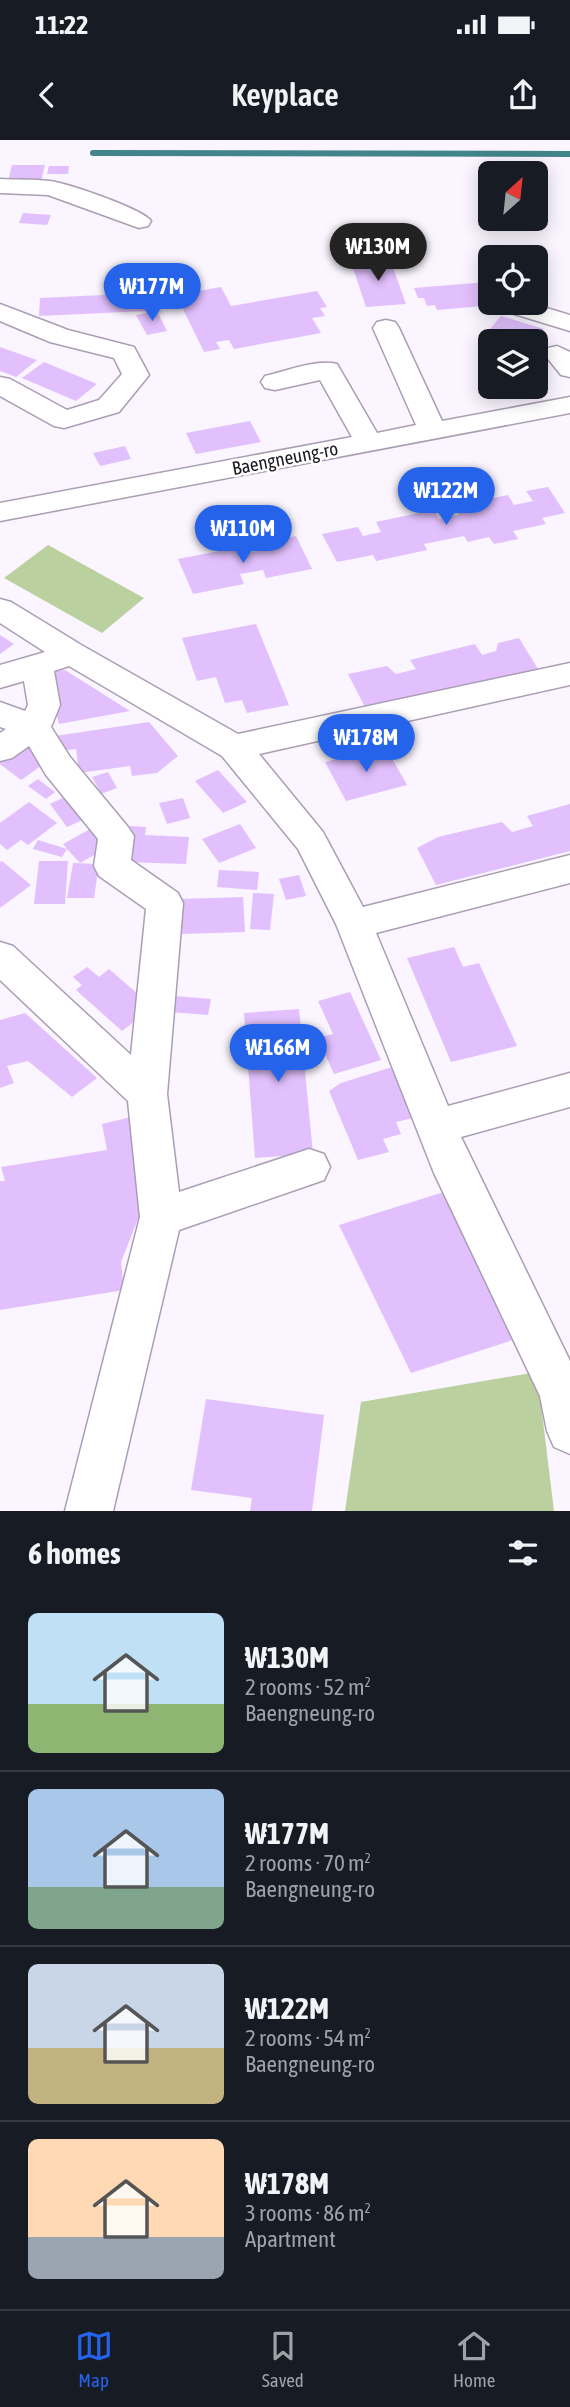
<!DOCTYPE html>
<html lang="en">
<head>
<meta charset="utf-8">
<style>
	:root { --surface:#171b24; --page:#242831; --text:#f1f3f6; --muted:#9ea1a6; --line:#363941; --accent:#2563eb }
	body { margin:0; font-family:"Asap Condensed",sans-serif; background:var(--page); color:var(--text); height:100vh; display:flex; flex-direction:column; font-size:26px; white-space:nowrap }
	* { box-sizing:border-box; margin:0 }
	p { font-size:23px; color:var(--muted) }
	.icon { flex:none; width:38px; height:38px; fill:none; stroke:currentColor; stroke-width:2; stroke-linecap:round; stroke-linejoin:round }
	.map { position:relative; height:1371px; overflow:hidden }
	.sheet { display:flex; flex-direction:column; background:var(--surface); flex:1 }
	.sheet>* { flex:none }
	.needle { width:46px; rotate:27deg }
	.fabs { position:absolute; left:478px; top:21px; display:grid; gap:14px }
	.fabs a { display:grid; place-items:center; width:70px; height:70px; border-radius:10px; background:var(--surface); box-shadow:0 4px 18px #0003; font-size:35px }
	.price { position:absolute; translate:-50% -60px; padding:0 16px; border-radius:24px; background:var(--accent); color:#fff; font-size:23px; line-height:46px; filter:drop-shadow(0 2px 4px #0008) }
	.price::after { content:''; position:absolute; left:50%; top:42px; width:21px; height:16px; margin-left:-10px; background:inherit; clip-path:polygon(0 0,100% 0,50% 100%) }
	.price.on { background:#222; color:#fff }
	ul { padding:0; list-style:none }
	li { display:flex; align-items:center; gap:21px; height:175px; padding:0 28px }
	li+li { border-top:2px solid var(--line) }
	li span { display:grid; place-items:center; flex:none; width:196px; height:140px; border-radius:10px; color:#555 }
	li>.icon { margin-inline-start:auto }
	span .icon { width:84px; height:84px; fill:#fffc; stroke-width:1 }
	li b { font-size:30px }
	h2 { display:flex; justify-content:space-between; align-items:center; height:84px; padding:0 28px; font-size:30px }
	.status { display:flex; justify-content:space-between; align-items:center; height:49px; padding:0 35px; background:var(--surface); direction:ltr }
	.status svg { height:19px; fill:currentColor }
	header { display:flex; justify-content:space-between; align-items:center; height:91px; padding:0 28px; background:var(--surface); font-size:32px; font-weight:600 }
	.dock { display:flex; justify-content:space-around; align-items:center; height:98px; border-top:2px solid var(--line); background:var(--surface); font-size:19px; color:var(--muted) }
	.dock a { display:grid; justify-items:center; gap:4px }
	.dock .on { color:var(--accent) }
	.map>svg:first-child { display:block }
	.green { fill:#bad09f }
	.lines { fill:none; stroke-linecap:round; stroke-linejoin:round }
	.stream { stroke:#418489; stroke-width:6 }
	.building { fill:#e2c0fd }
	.minor-casing { stroke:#aa9eb4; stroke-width:3 }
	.minor { fill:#fff; fill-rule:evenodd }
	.labels { text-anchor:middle; stroke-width:5; stroke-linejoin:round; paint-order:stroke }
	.street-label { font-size:19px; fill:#1c1720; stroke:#fff }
</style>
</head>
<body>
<div class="status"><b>11:22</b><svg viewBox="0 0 49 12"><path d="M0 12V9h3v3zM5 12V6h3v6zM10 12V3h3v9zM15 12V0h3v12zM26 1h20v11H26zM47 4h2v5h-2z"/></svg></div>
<header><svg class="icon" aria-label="back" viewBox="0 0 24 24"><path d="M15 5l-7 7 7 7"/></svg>Keyplace<svg class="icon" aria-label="share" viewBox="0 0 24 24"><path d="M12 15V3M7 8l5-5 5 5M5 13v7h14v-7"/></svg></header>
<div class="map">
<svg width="570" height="1371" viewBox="0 0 570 1371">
	<rect width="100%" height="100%" fill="#faf5ff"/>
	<g class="green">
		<polygon points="48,405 144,458 102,493 4,438"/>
		<polygon points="537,1232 554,1371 345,1371 361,1262"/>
	</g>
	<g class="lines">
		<polyline class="stream" points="93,13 570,14"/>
	</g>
	<g class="building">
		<polygon points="12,25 45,25 41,41 8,41"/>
		<polygon points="49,26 69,26 68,34 47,34"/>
		<polygon points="23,73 51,75 47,85 19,83"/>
		<polygon points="390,119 406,164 366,167 351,122"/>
		<polygon points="487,142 490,163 496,165 437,170 435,165 427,166 424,158 418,158 414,148"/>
		<polygon points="221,147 231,166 317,151 327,167 320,168 325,176 312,178 321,193 234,209 229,200 216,202 220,209 204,212 176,155"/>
		<polygon points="144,153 146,171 39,176 40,158"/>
		<polygon points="157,171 167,191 147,195 136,175"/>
		<polygon points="501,176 544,189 534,201 490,201 490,208 477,204"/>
		<polygon points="0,207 37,220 16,237 0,231"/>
		<polygon points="44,222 97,244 76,261 22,238"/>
		<polygon points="250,281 261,302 196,314 186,293"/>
		<polygon points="125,306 131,319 100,326 93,313"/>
		<polygon points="548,347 565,373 542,378 546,384 513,391 518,399 494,404 489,397 468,402 464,396 424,404 427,410 376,421 373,415 337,422 322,394 358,387 363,396 381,392 376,382 433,370 439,379 459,375 454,366 508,355 514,365 533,361 526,351"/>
		<polygon points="296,396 312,429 266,438 263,430 240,434 244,444 193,454 178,419 235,408 238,415 262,410 259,404"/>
		<polygon points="256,484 289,565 247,573 242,560 225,563 216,537 197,541 182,498"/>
		<polygon points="0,495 14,504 0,514"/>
		<polygon points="519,498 538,529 366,569 348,534 387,526 396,534 416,529 410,520 475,504 482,515 496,511 498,503"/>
		<polygon points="65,530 130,571 59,584 46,533"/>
		<polygon points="149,582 178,616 157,633 132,636 130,626 79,633 76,609 59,611 55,596"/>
		<polygon points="27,601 51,619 21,640 0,624 0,620"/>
		<polygon points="385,606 407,645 346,661 325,622"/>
		<polygon points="218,630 247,662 223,673 195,641"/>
		<polygon points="108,632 117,648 101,654 92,637"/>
		<polygon points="38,639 55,652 46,659 28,646"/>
		<polygon points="70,654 87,678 67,687 50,664"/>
		<polygon points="183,658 190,678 167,684 159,663"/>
		<polygon points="29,662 57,683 28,705 21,700 7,710 0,704 0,683"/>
		<polygon points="570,664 570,711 436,745 417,708 438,697 502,682 512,692 533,686 527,676"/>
		<polygon points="240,684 256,708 219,723 202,699"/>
		<polygon points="130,686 146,687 145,695 189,697 186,724 124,722"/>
		<polygon points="92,688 110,706 80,723 67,709 62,717 33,709 38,700 67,709 63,704"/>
		<polygon points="2,721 31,745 0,768 0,722"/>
		<polygon points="39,721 68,721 65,764 34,764"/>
		<polygon points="73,723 99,724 94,758 67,758"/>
		<polygon points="219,730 259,732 257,750 217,747"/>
		<polygon points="299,735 306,756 286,760 279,739"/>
		<polygon points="253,753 274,754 270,790 250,789"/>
		<polygon points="243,757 245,792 182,794 181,759"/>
		<polygon points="454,807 463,827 479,823 517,906 451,922 407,818"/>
		<polygon points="87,827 99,837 109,829 153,867 122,891 76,850 82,845 73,837"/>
		<polygon points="350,852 381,920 334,934 318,898 333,894 318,861"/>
		<polygon points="174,856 211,859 208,875 170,872"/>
		<polygon points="299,869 313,1014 255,1018 244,873"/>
		<polygon points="25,873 97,938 72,957 28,921 7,926 14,943 0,948 0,880"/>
		<polygon points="392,927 413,978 396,982 401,994 383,999 389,1012 358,1020 329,951 341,943"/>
		<polygon points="131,977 146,1059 121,1122 124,1150 0,1170 0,1041 5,1041 1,1027 107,1010 102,984"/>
		<polygon points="447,1051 519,1198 411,1233 339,1085"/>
		<polygon points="206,1259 324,1275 312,1371 250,1371 252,1358 191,1350"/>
	</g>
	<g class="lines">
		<g class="minor-casing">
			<g id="minor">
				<path d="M0 39C16 40 33 39 50 41 67 43 143 69 151 81L148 86 139 88 48 55 0 53Z"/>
				<polygon points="511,163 530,163 570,175 570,191 511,173 507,168"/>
				<polygon points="0,164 68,190 134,207 149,235 119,272 64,288 54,286 0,256 0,237 10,239 67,270 99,260 122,234 114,218 50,202 0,181"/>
				<path d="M386 180 395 182 399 188 442 281 570 257V273L0 381V363L352 297 320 240 275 250 265 248 261 242 265 236C287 231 316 219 337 224L377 293 416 285 373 188 377 182Z"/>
				<polygon points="557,206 570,212 570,237 561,235 544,214 548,208"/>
				<polygon points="0,459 11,462 83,506 238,594 570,523 570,545 259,614 323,692 363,767 570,715 570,743 376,793 448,966 570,933 570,967 461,997 570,1221 570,1314 554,1307 547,1291 540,1256 434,1033 336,784 298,709 222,616 69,526 54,531 60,565 51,587 70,617 128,687 134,696 131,720 178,753 183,763 167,954 179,1052 309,1009 324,1014 330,1027 324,1040 179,1090 113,1371 65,1371 140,1077 128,961 0,840 0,802 13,806 131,915 146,769 99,736 94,726 98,699 46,635 29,606 12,618 0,621 0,593 6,589 0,587 0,562 25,571 28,565 24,541 0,548 0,525 45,512 0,483"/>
			</g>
		</g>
		<use href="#minor" class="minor"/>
	</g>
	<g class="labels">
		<g class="street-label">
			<text transform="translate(285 318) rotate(-11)" y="7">Baengneung-ro</text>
		</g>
	</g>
</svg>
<div class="fabs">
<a><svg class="needle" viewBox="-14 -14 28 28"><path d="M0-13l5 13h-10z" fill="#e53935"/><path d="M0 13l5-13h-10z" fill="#9ea1a6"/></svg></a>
<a><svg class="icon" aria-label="locate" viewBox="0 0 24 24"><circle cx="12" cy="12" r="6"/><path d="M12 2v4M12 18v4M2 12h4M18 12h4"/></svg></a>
<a><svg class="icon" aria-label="layers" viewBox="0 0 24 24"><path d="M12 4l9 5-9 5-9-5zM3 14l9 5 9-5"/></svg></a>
</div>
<b class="price on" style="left:378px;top:143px">₩130M</b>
<b class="price" style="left:152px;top:183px">₩177M</b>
<b class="price" style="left:446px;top:387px">₩122M</b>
<b class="price" style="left:243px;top:425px">₩110M</b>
<b class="price" style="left:366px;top:634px">₩178M</b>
<b class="price" style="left:278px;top:944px">₩166M</b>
</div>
<section class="sheet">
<h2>6 homes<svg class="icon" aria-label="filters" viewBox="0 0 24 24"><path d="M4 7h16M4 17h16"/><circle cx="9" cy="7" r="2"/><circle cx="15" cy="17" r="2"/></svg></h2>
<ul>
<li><span style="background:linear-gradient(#bfe0f5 65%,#8fb573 0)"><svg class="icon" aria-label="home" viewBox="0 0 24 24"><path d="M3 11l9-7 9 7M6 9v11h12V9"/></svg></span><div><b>₩130M</b><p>2 rooms · 52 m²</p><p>Baengneung-ro</p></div></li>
<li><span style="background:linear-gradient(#a9c7e8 70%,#7fa58c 0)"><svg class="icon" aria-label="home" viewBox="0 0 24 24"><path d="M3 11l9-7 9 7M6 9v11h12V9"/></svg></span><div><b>₩177M</b><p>2 rooms · 70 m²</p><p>Baengneung-ro</p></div></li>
<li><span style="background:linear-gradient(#c9d6e8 60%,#c2b280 0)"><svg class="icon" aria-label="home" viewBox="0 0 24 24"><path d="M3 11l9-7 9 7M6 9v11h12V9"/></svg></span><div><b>₩122M</b><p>2 rooms · 54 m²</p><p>Baengneung-ro</p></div></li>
<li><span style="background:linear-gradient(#ffd9b3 70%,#9aa5b1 0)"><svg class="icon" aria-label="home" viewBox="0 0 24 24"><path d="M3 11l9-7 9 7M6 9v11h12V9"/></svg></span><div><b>₩178M</b><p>3 rooms · 86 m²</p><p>Apartment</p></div></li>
</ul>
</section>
<nav class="dock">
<a class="on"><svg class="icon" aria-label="map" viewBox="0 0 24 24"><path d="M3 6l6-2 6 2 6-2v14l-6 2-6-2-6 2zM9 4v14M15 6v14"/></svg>Map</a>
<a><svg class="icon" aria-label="saved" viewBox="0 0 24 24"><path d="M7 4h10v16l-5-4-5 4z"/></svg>Saved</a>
<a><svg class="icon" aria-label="home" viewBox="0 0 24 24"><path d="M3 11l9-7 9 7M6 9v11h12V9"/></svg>Home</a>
</nav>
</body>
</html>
